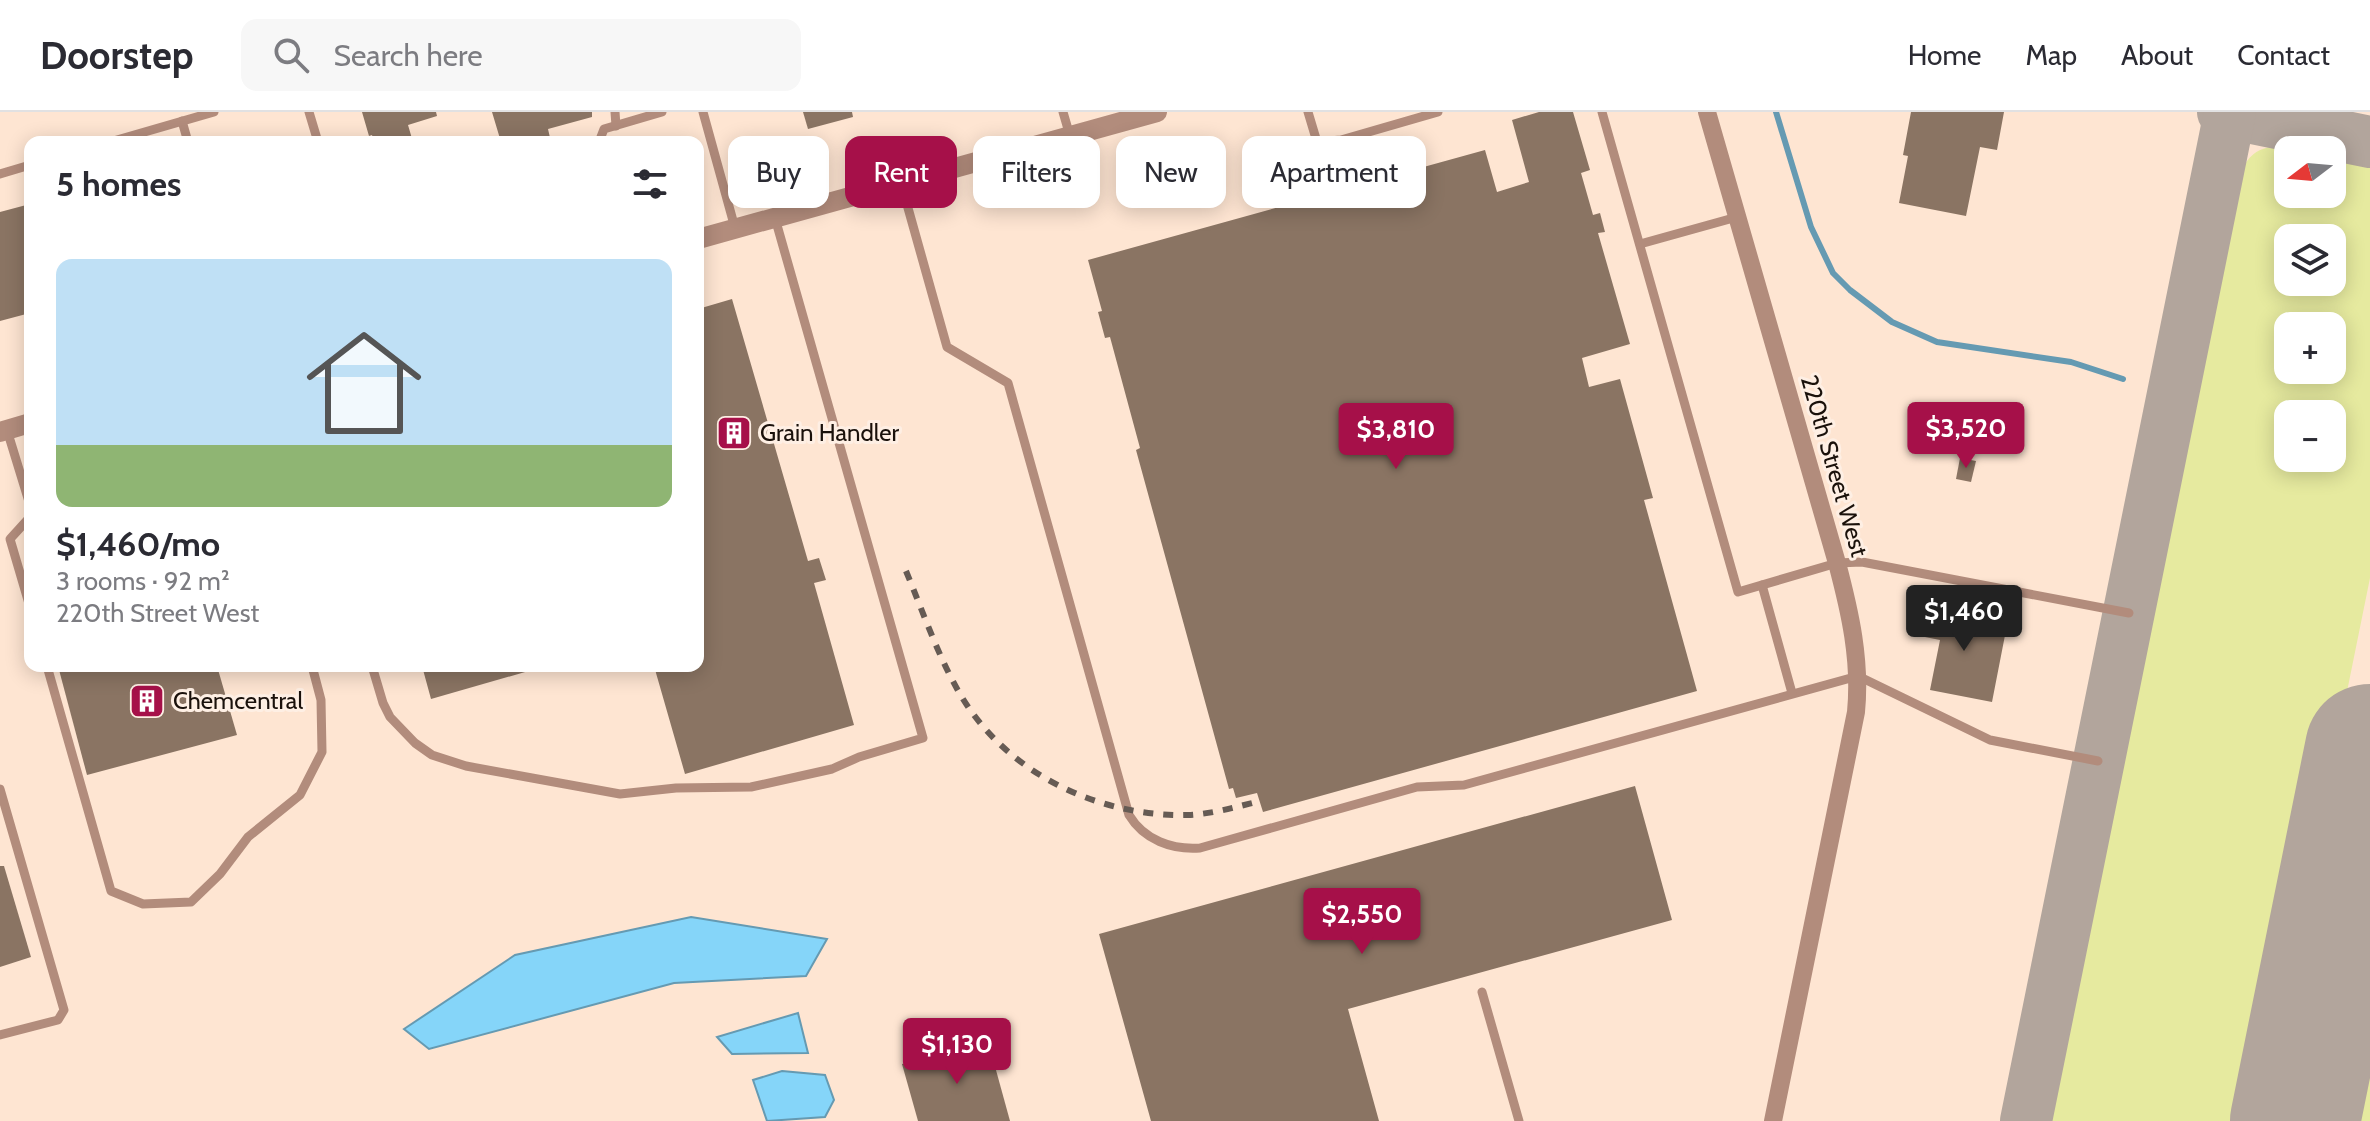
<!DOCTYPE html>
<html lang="en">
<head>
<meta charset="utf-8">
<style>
	:root { --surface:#fff; --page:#f7f7f7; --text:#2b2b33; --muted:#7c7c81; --line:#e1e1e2; --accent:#a61049 }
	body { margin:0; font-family:Cabin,sans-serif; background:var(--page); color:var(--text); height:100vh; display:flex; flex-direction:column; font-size:30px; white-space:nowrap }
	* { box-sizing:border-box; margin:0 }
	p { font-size:26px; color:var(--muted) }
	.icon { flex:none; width:44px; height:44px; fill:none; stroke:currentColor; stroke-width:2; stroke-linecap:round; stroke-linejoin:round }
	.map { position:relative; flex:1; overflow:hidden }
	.sheet { position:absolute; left:24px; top:24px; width:680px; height:536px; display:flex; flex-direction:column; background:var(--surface); border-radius:16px; box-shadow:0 4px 20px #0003 }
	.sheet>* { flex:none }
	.banner { position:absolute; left:728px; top:24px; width:760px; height:72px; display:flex; gap:16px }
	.needle { width:52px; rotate:254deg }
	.controls { position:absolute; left:2274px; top:24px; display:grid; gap:16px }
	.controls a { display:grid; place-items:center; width:72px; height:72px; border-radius:16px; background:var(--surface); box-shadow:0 4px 20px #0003; font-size:40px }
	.price { position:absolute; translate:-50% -68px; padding:0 18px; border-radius:8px; background:var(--accent); color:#fff; font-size:26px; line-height:52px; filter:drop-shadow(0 2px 4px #0008) }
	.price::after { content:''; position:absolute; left:50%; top:48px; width:24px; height:18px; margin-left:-12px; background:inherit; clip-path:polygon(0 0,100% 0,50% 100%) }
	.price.current { background:#222; color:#fff }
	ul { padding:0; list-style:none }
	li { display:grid; align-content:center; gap:16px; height:424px; padding:0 32px }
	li+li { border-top:2px solid var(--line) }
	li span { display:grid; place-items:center; height:248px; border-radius:16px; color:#555 }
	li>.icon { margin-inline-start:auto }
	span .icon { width:144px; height:144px; fill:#fffc; stroke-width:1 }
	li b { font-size:34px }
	h2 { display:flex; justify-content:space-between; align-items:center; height:96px; padding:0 32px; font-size:34px }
	.chip { padding:0 28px; border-radius:16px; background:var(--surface); box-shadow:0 4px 20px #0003; font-size:28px; line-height:72px }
	.chip.current { background:var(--accent); color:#fff }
	header { display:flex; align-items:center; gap:48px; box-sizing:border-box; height:112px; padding:0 40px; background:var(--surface); border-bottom:2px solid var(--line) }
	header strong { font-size:38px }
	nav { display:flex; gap:44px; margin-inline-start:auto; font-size:28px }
	.search { width:560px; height:72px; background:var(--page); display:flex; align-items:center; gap:20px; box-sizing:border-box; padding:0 28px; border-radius:16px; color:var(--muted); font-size:30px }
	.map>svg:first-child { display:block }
	.built { fill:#fee5d2; fill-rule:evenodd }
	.green { fill:#e6ea9f; fill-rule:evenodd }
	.water { fill:#85d5f9; stroke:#659ab2; stroke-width:2 }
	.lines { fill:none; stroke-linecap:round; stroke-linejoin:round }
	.stream { stroke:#659ab2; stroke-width:6 }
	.taxiway { stroke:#b2a59c; stroke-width:52 }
	.runway { stroke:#b2a59c; stroke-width:130 }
	.building { fill:#8a7463 }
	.service { stroke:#b28c7c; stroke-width:9 }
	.minor { stroke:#b28c7c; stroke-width:18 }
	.tertiary { stroke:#b28c7c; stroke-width:20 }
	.rail { stroke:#665b54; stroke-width:6; stroke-dasharray:10 10; stroke-linecap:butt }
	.labels { text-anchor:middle; stroke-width:6; stroke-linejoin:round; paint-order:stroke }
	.poi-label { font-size:24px; fill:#1a110b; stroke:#feefe4; text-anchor:start }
	.street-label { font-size:24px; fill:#1a110b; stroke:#feefe4 }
</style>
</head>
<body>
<header>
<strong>Doorstep</strong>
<div class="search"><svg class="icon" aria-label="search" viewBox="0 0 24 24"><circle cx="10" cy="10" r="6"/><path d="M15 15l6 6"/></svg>Search here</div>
<nav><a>Home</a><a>Map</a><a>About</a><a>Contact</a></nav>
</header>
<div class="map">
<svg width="2370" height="1009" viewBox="0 0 2370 1009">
	<rect width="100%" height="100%" fill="#feefe4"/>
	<path class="built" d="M0 0H2370V1009H0ZM30 30H698V554H30ZM2288 38H2332V82H2288ZM2288 126H2332V170H2288ZM2288 214H2332V258H2288ZM2288 302H2332V346H2288Z"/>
	<g class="green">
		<path d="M2281 33 2305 38H2288V82H2332V43L2370 51V466L2260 1009H2044L2237 66C2250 42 2254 37 2281 33ZM2288 126H2332V170H2288ZM2332 214V258H2288V214ZM2288 302H2332V346H2288Z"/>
		<polygon points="2370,811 2370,1009 2330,1009"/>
	</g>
	<g class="water">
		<polygon points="691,805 827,827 806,864 674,871 429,937 404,917 515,843"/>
		<polygon points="798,901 808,941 732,942 717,925"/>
		<polygon points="782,959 825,963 834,988 825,1005 767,1009 753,968"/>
	</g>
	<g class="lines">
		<polyline class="stream" points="1776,0 1811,115 1833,161 1850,178 1892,210 1937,230 2071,250 2123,267"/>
		<g class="taxiway">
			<polyline points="2223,0 2370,30"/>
			<polyline points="2026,1009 2230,0"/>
		</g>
		<polyline class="runway" points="2295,1009 2370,637"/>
	</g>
	<g class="building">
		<polygon points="362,0 436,0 437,4 408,13 413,30 374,30 372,23 369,24"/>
		<polygon points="492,0 592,0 592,5 548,17 551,30 501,30"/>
		<polygon points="803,0 852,0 853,5 808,17"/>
		<polygon points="1539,0 1573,0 1590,58 1581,61 1593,103 1600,101 1605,120 1598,121 1630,232 1582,246 1589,275 1620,267 1653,386 1644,388 1697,579 1263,700 1257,681 1236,686 1233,676 1229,677 1136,338 1140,336 1110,225 1105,226 1098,200 1102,199 1088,148 1485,38 1497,80 1529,70 1512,8"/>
		<polygon points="1911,0 2004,0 1997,38 1980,35 1966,104 1899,91 1908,44 1903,43"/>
		<polygon points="30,92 30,201 0,209 0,100"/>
		<polygon points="732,187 808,449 819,446 826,468 814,471 854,613 685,662 654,554 698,554 698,197"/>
		<polygon points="1960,346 1976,349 1971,370 1956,367"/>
		<polygon points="1927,490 1949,495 1948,501 2007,513 1992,590 1930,578 1940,528 1920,524"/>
		<polygon points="58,554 217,554 237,623 87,663"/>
		<polygon points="422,554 532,554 532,558 431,587"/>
		<polygon points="1635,674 1672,808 1348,897 1379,1009 1151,1009 1099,822"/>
		<polygon points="0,754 4,754 31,845 0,855"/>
		<polygon points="988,929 1010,1009 918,1009 902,952"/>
	</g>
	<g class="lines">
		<g class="service">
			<polyline points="309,0 318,30"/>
			<polyline points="615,0 616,14"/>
			<polyline points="703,0 735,116"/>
			<polyline points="1063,0 1070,24"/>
			<polyline points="1308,0 1317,30 1341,28 1438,0"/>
			<polyline points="1602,0 1738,480 1837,451 1862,450 2129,501"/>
			<polyline points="182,9 188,30"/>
			<polyline points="110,30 214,0"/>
			<polyline points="599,30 604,17 662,0"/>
			<polyline points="0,62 30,53"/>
			<path d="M901 71 947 235 1008 271 1129 703C1144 728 1172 738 1200 736L1417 675 1464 673 1858 564 1990 628 2098 649"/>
			<polyline points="1640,132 1737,105"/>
			<polyline points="7,318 30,393"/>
			<polyline points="30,405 10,427 30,495"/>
			<polyline points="1762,473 1792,581"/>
			<polyline points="47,554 111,779 143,792 191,790 220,762 248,725 300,683 322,640 321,588 312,554"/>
			<polyline points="372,554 383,591 390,605 415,631 432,643 466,654 620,682 676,676 751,675 832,657 859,645 923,626 775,106"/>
			<polyline points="0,677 64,898 58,908 0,923"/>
			<polyline points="1482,880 1519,1009"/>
		</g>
		<path class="minor" d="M1707 0 1837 451C1850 500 1861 548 1856 600L1773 1009"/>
		<g class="tertiary">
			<polyline points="698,127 1157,0"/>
			<polyline points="0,320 30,311"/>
		</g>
		<path class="rail" d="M906 459C923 500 938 544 960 582 1006 661 1098 705 1188 703 1212 702 1236 695 1260 689"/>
	</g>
	<defs>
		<g id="building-square" transform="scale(1.8)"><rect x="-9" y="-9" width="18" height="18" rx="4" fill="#a61049" stroke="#feefe4"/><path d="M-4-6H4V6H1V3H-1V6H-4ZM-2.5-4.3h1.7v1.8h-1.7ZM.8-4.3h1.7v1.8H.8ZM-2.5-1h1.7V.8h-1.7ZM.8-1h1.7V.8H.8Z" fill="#fff"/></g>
	</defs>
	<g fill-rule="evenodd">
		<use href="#building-square" x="734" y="321"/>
		<use href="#building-square" x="147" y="589"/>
	</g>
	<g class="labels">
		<g class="poi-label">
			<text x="760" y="329">Grain Handler</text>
			<text x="173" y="597">Chemcentral</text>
		</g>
		<g class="street-label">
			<text transform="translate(1834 354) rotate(74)" y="8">220th Street West</text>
		</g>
	</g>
</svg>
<div class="controls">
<a><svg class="needle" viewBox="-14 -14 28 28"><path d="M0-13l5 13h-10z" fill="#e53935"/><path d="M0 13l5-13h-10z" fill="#7c7c81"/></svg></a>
<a><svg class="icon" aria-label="layers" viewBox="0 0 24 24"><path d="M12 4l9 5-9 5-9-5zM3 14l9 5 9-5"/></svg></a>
<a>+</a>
<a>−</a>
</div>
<b class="price" style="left:1966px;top:358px">$3,520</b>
<b class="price" style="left:1396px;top:359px">$3,810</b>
<b class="price current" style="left:1964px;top:541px">$1,460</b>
<b class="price" style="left:1362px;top:844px">$2,550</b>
<b class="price" style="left:957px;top:974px">$1,130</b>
<div class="banner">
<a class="chip">Buy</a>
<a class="chip current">Rent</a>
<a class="chip">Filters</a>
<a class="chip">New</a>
<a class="chip">Apartment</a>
</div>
<section class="sheet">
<h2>5 homes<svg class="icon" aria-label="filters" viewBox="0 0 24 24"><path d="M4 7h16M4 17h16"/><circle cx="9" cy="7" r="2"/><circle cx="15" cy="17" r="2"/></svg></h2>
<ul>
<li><span style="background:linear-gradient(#bfe0f5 75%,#8fb573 0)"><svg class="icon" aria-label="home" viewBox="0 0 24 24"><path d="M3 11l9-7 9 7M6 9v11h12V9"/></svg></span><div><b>$1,460/mo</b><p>3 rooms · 92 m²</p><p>220th Street West</p></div></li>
</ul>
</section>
</div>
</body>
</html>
